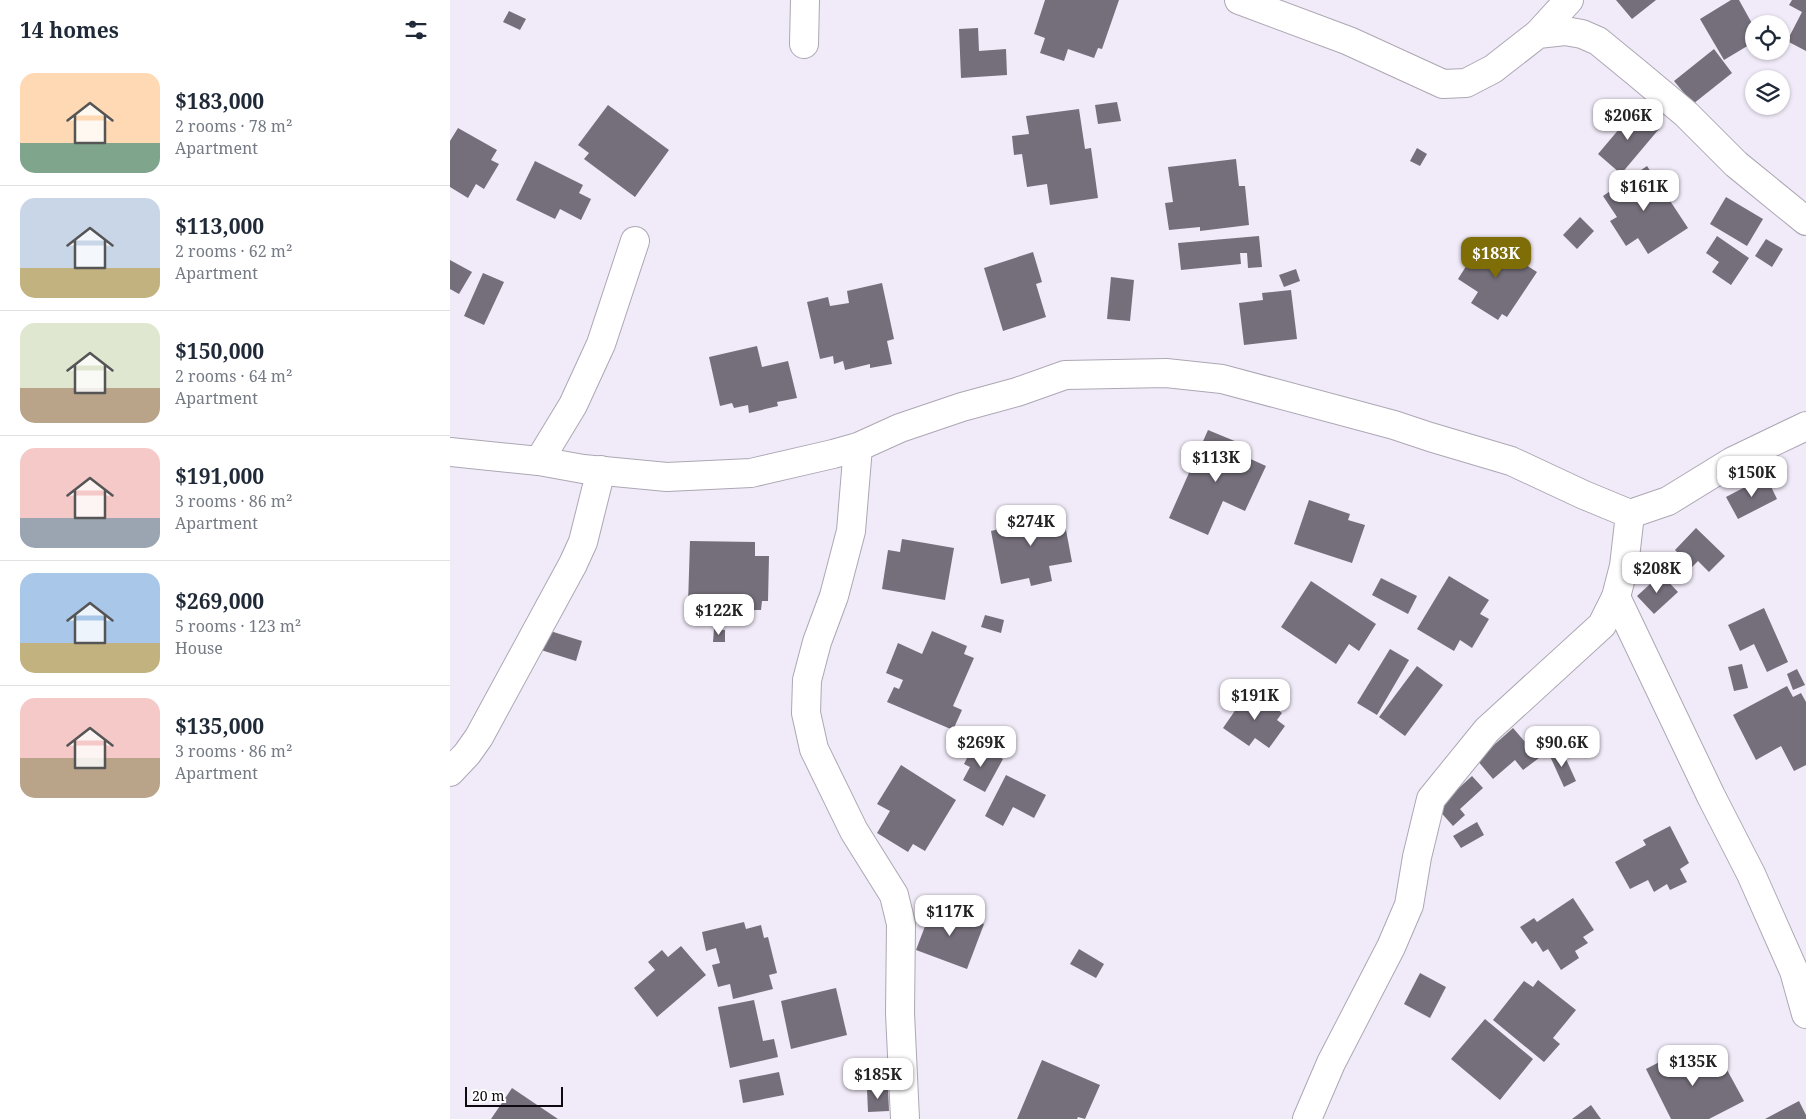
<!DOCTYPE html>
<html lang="en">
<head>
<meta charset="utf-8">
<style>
	:root { --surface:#fff; --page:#f2f2f3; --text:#1f2937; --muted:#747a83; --line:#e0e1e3; --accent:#7f6d08 }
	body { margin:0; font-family:"Noto Serif",serif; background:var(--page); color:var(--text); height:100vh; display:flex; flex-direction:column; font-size:19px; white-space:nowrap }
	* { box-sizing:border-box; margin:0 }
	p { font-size:16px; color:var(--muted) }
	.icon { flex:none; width:28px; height:28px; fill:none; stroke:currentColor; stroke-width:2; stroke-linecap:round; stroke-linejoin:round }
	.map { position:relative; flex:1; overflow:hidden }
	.drawer { display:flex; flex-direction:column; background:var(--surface); width:450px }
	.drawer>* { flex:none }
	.tools { position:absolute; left:1295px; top:15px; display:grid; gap:10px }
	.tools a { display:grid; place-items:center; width:45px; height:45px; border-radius:50%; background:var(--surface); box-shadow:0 1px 4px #0004; font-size:25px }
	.scale { position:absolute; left:15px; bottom:12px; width:98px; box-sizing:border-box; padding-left:5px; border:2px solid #0e0b10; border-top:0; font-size:14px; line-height:18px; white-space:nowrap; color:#0e0b10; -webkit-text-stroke:4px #fff; paint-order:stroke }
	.price { position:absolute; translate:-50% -42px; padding:0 11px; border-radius:10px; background:#fff; color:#222; font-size:16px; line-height:32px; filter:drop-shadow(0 1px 2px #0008) }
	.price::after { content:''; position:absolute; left:50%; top:30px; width:15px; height:11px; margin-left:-8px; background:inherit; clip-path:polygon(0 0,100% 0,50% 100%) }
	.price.active { background:var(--accent); color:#fff }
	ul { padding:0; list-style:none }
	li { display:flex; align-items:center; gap:15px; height:125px; padding:0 20px }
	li+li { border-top:1px solid var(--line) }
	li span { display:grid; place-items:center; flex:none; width:140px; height:100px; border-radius:15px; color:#555 }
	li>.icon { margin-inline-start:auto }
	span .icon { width:60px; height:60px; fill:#fffc; stroke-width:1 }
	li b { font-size:21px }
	h2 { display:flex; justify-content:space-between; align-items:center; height:60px; padding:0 20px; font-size:21px }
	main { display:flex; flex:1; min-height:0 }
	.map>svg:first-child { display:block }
	.building { fill:#756f7b }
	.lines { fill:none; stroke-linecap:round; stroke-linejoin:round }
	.minor-casing { stroke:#ada7b4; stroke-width:30 }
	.minor { stroke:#fff; stroke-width:28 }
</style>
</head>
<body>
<main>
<section class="drawer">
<h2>14 homes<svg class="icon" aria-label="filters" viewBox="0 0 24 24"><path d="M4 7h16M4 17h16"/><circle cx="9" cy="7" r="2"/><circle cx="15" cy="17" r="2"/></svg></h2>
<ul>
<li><span style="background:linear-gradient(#ffd9b3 70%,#7fa58c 0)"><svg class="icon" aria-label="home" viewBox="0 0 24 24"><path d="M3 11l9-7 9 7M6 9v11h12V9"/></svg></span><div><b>$183,000</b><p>2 rooms · 78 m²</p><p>Apartment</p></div></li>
<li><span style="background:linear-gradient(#c9d6e8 70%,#c2b280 0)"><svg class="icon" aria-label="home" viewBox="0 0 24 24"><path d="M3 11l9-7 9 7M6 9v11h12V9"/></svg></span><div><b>$113,000</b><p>2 rooms · 62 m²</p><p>Apartment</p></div></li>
<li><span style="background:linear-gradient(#dfe7d0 65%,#b9a48a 0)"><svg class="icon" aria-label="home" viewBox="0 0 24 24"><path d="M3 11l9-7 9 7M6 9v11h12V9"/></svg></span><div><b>$150,000</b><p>2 rooms · 64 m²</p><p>Apartment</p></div></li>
<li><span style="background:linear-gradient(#f6c9c9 70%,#9aa5b1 0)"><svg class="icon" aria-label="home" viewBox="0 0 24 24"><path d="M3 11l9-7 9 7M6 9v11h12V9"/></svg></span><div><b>$191,000</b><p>3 rooms · 86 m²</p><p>Apartment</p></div></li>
<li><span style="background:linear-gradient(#a9c7e8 70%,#c2b280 0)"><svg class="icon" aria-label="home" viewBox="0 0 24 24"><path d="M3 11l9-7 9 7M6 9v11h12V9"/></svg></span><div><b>$269,000</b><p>5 rooms · 123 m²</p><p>House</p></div></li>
<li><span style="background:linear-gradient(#f6c9c9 60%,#b9a48a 0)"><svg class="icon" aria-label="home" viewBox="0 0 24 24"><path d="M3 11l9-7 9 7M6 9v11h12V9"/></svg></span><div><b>$135,000</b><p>3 rooms · 86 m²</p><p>Apartment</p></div></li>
</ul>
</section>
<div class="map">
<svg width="1356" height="1119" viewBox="0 0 1356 1119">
	<rect width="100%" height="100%" fill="#f1eaf8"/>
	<g class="building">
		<polygon points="595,0 669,0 652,49 648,48 644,58 618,49 614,61 590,53 595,38 584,34"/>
		<polygon points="1166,0 1206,0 1182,19"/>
		<polygon points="1281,0 1289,0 1304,27 1304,42 1274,60 1250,19"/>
		<polygon points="1342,0 1356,0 1356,51 1337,41 1352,12 1339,5"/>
		<polygon points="59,11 76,19 70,30 53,22"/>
		<polygon points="528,28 529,51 556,49 557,75 511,78 509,29"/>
		<polygon points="1264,49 1282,73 1243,104 1224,81"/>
		<polygon points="667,102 671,121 648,124 645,105"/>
		<polygon points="158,105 219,150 185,197 134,159 139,153 128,145"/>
		<polygon points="629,109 635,149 641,148 648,198 600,205 597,184 577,187 572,154 564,155 562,136 579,134 576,116"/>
		<polygon points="1186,109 1209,129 1171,174 1148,154"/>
		<polygon points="8,128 47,150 41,160 49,164 34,189 26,184 18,198 0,187 0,141"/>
		<polygon points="967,148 977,154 970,166 960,161"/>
		<polygon points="786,159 789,186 795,186 799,225 750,231 750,227 719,230 715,203 723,202 718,167"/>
		<polygon points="85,161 133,185 129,193 141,199 131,220 110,209 105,219 66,200"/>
		<polygon points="1197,166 1238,228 1198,254 1188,238 1176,246 1160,221 1167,217 1153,196"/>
		<polygon points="1276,197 1313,219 1297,246 1260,224"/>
		<polygon points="1130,217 1144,231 1127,249 1113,235"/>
		<polygon points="809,236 812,267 798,268 797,253 790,253 791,264 731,270 728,243"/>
		<polygon points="1267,236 1299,258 1281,285 1262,272 1269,262 1256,253"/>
		<polygon points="1034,238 1087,272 1057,317 1052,314 1048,320 1021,303 1028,292 1008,279"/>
		<polygon points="1316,239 1333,249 1322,267 1305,256"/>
		<polygon points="583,252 592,282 586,284 596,317 553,331 534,268"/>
		<polygon points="0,260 22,272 9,294 0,289"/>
		<polygon points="846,269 850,281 834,287 829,275"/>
		<polygon points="33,273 54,282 34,325 14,316"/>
		<polygon points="661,277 684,280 680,321 657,319"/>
		<polygon points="432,283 444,339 437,341 442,364 420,368 420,364 395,370 393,361 384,364 383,356 370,359 357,302 378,297 380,306 399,303 397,291"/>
		<polygon points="841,290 847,339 794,345 789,303 813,300 812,293"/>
		<polygon points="307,346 312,367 338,361 347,398 327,402 328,406 299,413 298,405 284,408 282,403 270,406 259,357"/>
		<polygon points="758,430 787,442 783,451 816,466 795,511 773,501 758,535 719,518"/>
		<polygon points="1316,476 1327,499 1288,519 1276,497"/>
		<polygon points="859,500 900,514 898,520 915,525 902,563 844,544"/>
		<polygon points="591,509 593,518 613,514 622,562 599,566 602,581 581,586 579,578 551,584 541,531 561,526 560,516"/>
		<polygon points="1246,528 1275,556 1259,572 1248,561 1242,567 1225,550"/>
		<polygon points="452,539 504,548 495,600 432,589 438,550 450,552"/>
		<polygon points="240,541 305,542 305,556 319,556 318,601 312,601 311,610 287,610 287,604 272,603 273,595 265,595 265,604 238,604"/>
		<polygon points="1211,574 1228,592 1204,614 1187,596"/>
		<polygon points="999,576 1039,600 1030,614 1039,619 1022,648 1010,640 1004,651 967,629"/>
		<polygon points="931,578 967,596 958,614 922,595"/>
		<polygon points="861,581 926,624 909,651 899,644 886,664 831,627"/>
		<polygon points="1314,608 1338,662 1317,672 1304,644 1290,651 1278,625"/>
		<polygon points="535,615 554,620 551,633 531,627"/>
		<polygon points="264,629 275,630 275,642 263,642"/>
		<polygon points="97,630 132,641 126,661 91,650"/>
		<polygon points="482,631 517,646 514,654 524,658 503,706 512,710 503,730 437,702 444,687 449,689 453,680 436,673 448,643 472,654"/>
		<polygon points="940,649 959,660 927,715 907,703"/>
		<polygon points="1292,664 1298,688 1284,691 1278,667"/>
		<polygon points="967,666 993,685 955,736 929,717"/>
		<polygon points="1347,669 1355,685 1343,690 1337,674"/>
		<polygon points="1337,686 1343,697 1351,693 1356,702 1356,765 1344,771 1331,746 1306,760 1283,715"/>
		<polygon points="800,689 832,713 827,720 835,726 819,748 805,738 799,746 773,728"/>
		<polygon points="1063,728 1089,758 1073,770 1065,760 1043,779 1027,760"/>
		<polygon points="524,744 553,759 535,792 513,780 520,767 514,764"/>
		<polygon points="1111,748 1126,781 1114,787 1099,754"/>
		<polygon points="451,765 506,800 475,851 463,844 458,852 427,833 440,811 427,804"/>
		<polygon points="556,775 596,795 584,818 563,807 553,826 535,816"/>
		<polygon points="1022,776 1033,788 1010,809 1015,815 1003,826 987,808"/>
		<polygon points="1027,822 1034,835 1011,848 1003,836"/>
		<polygon points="1220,826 1239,863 1230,869 1237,882 1220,890 1217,884 1204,892 1198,880 1180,889 1165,862 1196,845 1193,840"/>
		<polygon points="1123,898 1144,930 1133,937 1138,943 1125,951 1129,958 1111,970 1098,949 1093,952 1086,941 1082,944 1070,927 1084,918 1087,922"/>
		<polygon points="483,905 534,924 517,969 466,950"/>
		<polygon points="294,922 296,929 311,925 314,938 318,937 327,973 319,975 323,989 283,999 280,984 268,987 262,965 270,963 266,948 256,951 252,932"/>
		<polygon points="231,946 256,975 207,1017 184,988 205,970 198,962 212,950 218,957"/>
		<polygon points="629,949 654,964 646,978 620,964"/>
		<polygon points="970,973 996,987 980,1018 954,1004"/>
		<polygon points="1088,980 1126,1010 1103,1038 1110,1044 1094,1062 1043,1020 1074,981 1083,987"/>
		<polygon points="386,988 397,1035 341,1049 331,1001"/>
		<polygon points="304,1000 313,1041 324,1039 328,1057 280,1068 268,1007"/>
		<polygon points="1035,1019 1083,1059 1050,1100 1001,1059"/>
		<polygon points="1242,1045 1259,1076 1276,1068 1294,1101 1259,1119 1221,1119 1196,1069"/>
		<polygon points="592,1060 650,1085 635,1119 628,1117 627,1119 567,1119"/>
		<polygon points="329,1072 334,1095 293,1103 289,1080"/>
		<polygon points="62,1088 108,1119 41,1119"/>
		<polygon points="438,1088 439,1111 418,1112 417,1089"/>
		<polygon points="1349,1101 1356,1115 1356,1119 1315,1119"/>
		<polygon points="1141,1105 1151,1119 1122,1119"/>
	</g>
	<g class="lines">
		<g class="minor-casing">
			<g id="minor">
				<polyline points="789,0 899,41 993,84 1016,83 1043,69 1088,34 1115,31 1132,34 1148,41 1187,73 1236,114 1286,164 1356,221"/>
				<polyline points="1088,34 1119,0"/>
				<polyline points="354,44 355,0"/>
				<polyline points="408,447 401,531 384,596 367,642 357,680 356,713 364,749 404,831 444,895 451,924 450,1013 455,1119"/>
				<polyline points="0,452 89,461 133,469 217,477 301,473 383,454 408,447 450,428 512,407 567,392 615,375 716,373 772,379 944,425 980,437 1061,461 1134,495 1180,514 1218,501 1283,461 1356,426"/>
				<polyline points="89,461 123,405 151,344 185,241"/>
				<polyline points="1166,597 1261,796 1301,874 1344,971 1356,1014"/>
				<polyline points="0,772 17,754 29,737 123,564 133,542 151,470"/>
				<polyline points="857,1119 881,1063 941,947 959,905 967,857 981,799 1037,730 1152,625 1166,597 1174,566 1180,514"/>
			</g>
		</g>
		<use href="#minor" class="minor"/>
	</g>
</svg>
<div class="tools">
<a><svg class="icon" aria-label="locate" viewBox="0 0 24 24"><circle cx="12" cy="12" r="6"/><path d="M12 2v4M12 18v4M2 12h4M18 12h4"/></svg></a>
<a><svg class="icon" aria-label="layers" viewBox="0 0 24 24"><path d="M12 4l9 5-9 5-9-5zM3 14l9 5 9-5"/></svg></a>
</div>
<div class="scale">20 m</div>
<b class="price" style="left:1178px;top:141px">$206K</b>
<b class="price" style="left:1194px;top:212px">$161K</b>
<b class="price active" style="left:1046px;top:279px">$183K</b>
<b class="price" style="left:766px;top:483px">$113K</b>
<b class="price" style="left:1302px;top:498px">$150K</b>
<b class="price" style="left:581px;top:547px">$274K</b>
<b class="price" style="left:1207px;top:594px">$208K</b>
<b class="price" style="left:269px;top:636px">$122K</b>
<b class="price" style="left:805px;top:721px">$191K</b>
<b class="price" style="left:531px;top:768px">$269K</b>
<b class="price" style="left:1112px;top:768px">$90.6K</b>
<b class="price" style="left:500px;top:937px">$117K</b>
<b class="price" style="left:1243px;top:1087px">$135K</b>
<b class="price" style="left:428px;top:1100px">$185K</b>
</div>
</main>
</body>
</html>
